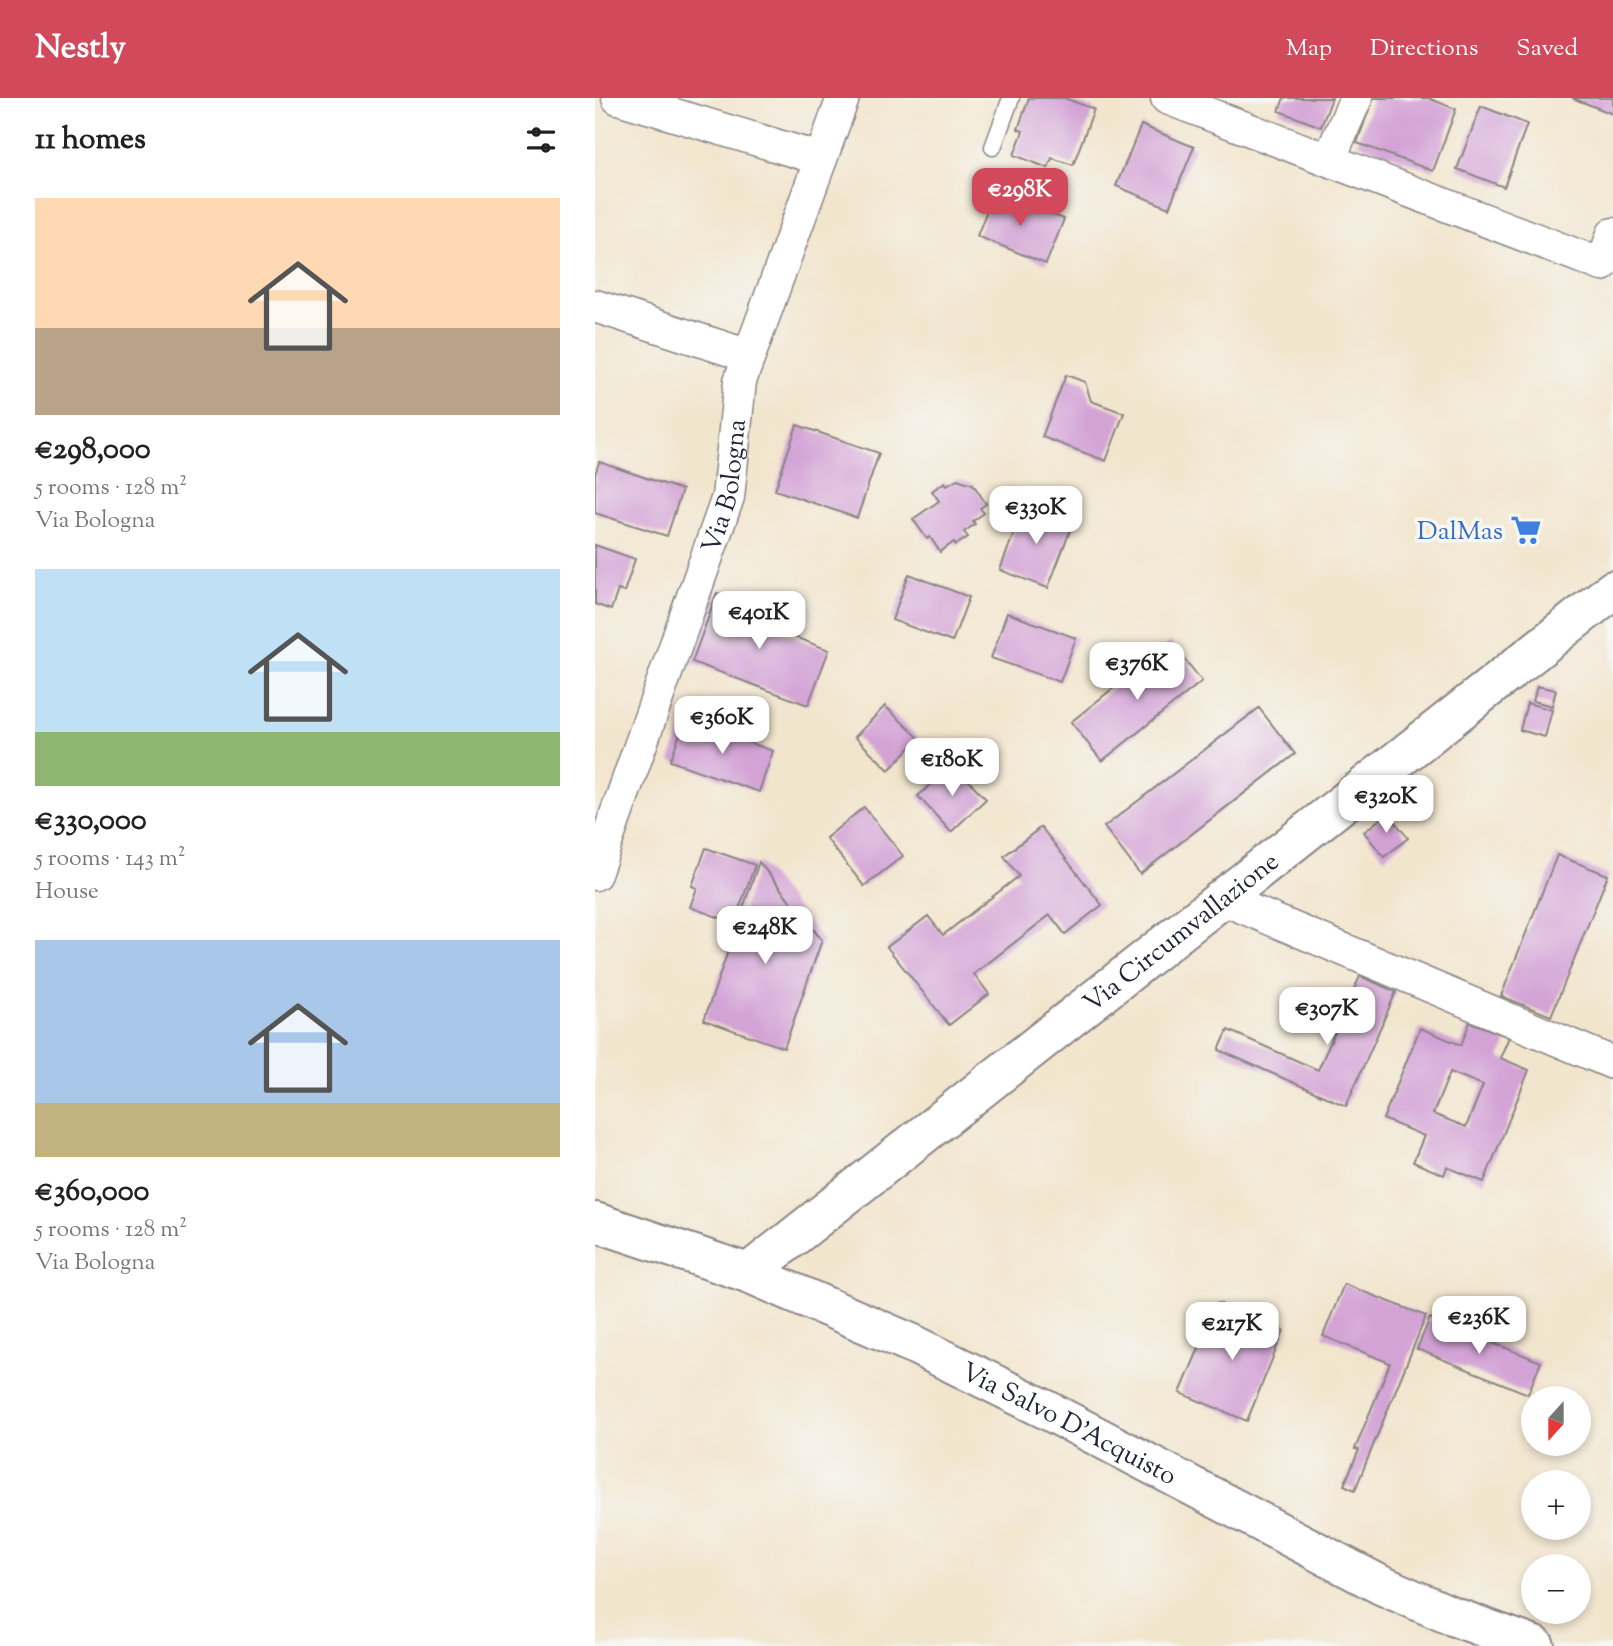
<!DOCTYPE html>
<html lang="en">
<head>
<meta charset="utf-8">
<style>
	:root { --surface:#fff; --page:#f2f2f2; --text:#222; --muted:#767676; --accent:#d1495b }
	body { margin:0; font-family:"Sorts Mill Goudy",serif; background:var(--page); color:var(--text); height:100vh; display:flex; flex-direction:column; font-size:26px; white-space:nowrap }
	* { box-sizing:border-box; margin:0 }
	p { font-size:23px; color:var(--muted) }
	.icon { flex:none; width:38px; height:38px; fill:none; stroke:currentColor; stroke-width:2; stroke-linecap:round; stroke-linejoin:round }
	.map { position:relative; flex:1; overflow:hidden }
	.side { display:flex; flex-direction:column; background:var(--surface); width:595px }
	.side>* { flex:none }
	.needle { width:46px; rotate:201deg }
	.controls { position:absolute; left:926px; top:1288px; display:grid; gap:14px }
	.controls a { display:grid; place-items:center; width:70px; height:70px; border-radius:50%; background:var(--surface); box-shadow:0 4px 10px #0003; font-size:35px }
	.price { position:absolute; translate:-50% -60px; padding:0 16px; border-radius:14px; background:#fff; color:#222; font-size:23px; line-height:46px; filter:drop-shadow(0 2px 4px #0008) }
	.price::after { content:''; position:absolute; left:50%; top:42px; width:21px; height:16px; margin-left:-10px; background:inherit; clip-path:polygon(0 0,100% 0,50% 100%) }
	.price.on { background:var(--accent); color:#fff }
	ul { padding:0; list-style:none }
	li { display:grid; align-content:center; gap:14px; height:371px; padding:0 35px }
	li span { display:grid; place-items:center; height:217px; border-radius:0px; color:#555 }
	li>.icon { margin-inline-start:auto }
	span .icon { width:126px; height:126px; fill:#fffc; stroke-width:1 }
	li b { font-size:30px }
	h2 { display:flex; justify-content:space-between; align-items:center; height:84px; padding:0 35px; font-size:30px }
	header { display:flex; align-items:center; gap:42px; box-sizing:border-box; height:98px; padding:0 35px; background:var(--accent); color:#fff }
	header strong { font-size:33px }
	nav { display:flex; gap:38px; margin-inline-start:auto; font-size:24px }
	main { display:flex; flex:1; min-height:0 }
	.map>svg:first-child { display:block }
	.building { fill:#d3a3d6; fill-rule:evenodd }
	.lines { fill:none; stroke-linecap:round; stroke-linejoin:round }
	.lane-casing { stroke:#8a8484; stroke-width:19 }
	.street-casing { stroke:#8a8484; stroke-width:35 }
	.secondary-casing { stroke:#8a8484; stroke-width:42 }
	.lane { stroke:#fff; stroke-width:16 }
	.street { stroke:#fff; stroke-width:32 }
	.secondary { stroke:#fff; stroke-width:38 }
	.labels { text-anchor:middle; stroke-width:7; stroke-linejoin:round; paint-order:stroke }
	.street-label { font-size:26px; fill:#22223b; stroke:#f6f6f2 }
	.shop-label { font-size:26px; fill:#366cbe; stroke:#f6f6f2; text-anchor:end }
</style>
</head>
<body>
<header>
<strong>Nestly</strong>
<nav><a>Map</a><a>Directions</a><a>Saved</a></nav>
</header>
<main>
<section class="side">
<h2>11 homes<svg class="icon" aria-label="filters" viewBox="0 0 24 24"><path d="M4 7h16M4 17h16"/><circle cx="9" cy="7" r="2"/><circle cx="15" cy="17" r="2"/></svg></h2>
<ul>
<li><span style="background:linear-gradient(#ffd9b3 60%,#b9a48a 0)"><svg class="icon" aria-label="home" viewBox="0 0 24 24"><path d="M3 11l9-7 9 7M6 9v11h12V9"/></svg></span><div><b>€298,000</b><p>5 rooms · 128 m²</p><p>Via Bologna</p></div></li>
<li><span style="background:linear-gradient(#bfe0f5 75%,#8fb573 0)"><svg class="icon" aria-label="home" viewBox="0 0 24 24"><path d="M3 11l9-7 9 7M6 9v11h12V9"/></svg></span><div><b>€330,000</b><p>5 rooms · 143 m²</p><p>House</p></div></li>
<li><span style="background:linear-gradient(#a9c7e8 75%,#c2b280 0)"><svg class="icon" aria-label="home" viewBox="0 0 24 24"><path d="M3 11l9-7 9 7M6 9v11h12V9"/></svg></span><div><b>€360,000</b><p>5 rooms · 128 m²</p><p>Via Bologna</p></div></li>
</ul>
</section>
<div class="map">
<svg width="1018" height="1548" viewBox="0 0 1018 1548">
	<rect width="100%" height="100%" fill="#f6f6f2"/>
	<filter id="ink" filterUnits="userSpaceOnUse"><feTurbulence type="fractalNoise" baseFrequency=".0143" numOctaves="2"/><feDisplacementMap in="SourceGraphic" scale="14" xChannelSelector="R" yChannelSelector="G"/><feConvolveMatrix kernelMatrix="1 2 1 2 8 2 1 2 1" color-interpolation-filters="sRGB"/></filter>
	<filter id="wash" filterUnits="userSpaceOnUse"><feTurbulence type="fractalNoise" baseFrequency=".00686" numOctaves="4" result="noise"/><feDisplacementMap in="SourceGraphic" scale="28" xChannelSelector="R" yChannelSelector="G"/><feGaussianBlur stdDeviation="1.57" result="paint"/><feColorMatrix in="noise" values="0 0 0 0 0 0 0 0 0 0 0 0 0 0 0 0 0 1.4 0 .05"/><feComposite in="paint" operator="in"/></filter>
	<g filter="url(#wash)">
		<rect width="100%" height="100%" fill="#f2e5cd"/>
		<g id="blocks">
			<g class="building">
				<polygon points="434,0 469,0 499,11 478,67 457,60 453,70 419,57 428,33 423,31"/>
				<polygon points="689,0 737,0 726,29 684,13"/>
				<polygon points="778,0 833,0 861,11 838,73 762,45"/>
				<polygon points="977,0 1018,0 1018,16"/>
				<polygon points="886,8 932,26 909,89 862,71"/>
				<polygon points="546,27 599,49 574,110 521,88"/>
				<polygon points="399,94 469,121 451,166 382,138"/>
				<polygon points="471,277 490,284 496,303 529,315 511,363 447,339"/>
				<polygon points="202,327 284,355 262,420 180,392"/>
				<polygon points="4,364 87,392 72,438 0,415 0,377"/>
				<polygon points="362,381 378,386 391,406 385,410 389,415 378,423 380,426 369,434 373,439 361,447 359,444 345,454 335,439 332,441 318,421 344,403 337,393 350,384 352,387"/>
				<polygon points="430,406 478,425 453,490 405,472"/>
				<polygon points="0,447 40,461 29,494 23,492 16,512 0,506"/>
				<polygon points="314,476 374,499 357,544 297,522"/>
				<polygon points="122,495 182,517 178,531 234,552 213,607 97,564"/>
				<polygon points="412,515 481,540 465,584 396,560"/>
				<polygon points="576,544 607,583 507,663 476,624"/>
				<polygon points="942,588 961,592 957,608 938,603"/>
				<polygon points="932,605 957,612 950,639 925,632"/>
				<polygon points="290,608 324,640 294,672 260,639"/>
				<polygon points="664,610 700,656 545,776 509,729"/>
				<polygon points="90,622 178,653 164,694 75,663"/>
				<polygon points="358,666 391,701 356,734 323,698"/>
				<polygon points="269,709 308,758 269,788 231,740"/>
				<polygon points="793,715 813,740 789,759 769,734"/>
				<polygon points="446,729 507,807 470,836 455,817 379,876 394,896 354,927 292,849 333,818 348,837 424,778 409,758"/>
				<polygon points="111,750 160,767 139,825 95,809 102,790 97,788"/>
				<polygon points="962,757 1013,777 956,918 906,898"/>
				<polygon points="164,764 227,842 189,950 109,922"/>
				<polygon points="765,878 801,894 751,1008 624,952 633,932 723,972"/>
				<path d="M875 924 914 939 905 960 934 972 889 1084 852 1069 849 1077 818 1064 829 1038 788 1021 825 930 866 947ZM855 974 888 987 871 1029 838 1016Z"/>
				<polygon points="749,1186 831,1218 760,1392 749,1387 764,1352 760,1351 795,1265 728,1238"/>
				<polygon points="623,1205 689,1232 652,1323 585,1295"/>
				<polygon points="835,1220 946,1264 933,1296 822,1251"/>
			</g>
		</g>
	</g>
	<g filter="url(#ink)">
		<use href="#blocks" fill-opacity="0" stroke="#8a8484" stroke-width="2"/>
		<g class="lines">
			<g class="lane-casing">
				<polyline id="lane" points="398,49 416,0"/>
			</g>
			<g class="street-casing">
				<g id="street">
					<polyline points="23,0 226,61"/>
					<polyline points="572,0 1007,167 1018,136"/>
					<polyline points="734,62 761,0"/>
					<polyline points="0,208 154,258"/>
					<path id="s1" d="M0 776 133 399 145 283 248 0"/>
					<polyline points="626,800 1018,965"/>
				</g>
			</g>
			<g class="secondary-casing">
				<g id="secondary">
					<path id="s2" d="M0 1124 153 1175 318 1246 450 1311 786 1487 857 1518 940 1548"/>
					<path id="s3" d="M153 1175 1018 492"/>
				</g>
			</g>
			<use href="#lane" class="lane"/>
			<use href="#street" class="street"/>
			<use href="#secondary" class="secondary"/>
		</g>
	</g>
	<defs>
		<g id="supermarket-bare" transform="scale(2.415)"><path d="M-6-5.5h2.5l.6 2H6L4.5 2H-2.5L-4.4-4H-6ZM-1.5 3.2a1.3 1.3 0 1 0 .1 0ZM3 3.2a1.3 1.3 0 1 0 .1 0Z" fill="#3f7fe0" stroke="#f6f6f2" stroke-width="2.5" paint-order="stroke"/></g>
	</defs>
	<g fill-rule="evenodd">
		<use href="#supermarket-bare" x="931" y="432"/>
	</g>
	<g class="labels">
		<g class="street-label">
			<text dy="9" stroke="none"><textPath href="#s1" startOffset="410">Via Bologna</textPath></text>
			<text dy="9" stroke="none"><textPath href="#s3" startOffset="551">Via Circumvallazione</textPath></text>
			<text dy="9" stroke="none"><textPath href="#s2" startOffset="516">Via Salvo D'Acquisto</textPath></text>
		</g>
		<g class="shop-label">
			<text x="908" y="441">DalMas</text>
		</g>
	</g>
</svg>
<div class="controls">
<a><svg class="needle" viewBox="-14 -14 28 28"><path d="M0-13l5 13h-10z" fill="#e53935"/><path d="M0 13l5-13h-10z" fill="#767676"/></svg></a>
<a>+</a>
<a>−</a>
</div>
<b class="price on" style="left:425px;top:130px">€298K</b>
<b class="price" style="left:441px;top:448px">€330K</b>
<b class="price" style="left:164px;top:553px">€401K</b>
<b class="price" style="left:542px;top:604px">€376K</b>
<b class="price" style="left:127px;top:658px">€360K</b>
<b class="price" style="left:357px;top:700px">€180K</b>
<b class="price" style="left:791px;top:737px">€320K</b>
<b class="price" style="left:170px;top:868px">€248K</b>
<b class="price" style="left:732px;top:949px">€307K</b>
<b class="price" style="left:884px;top:1258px">€236K</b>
<b class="price" style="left:637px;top:1264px">€217K</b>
</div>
</main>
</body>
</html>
